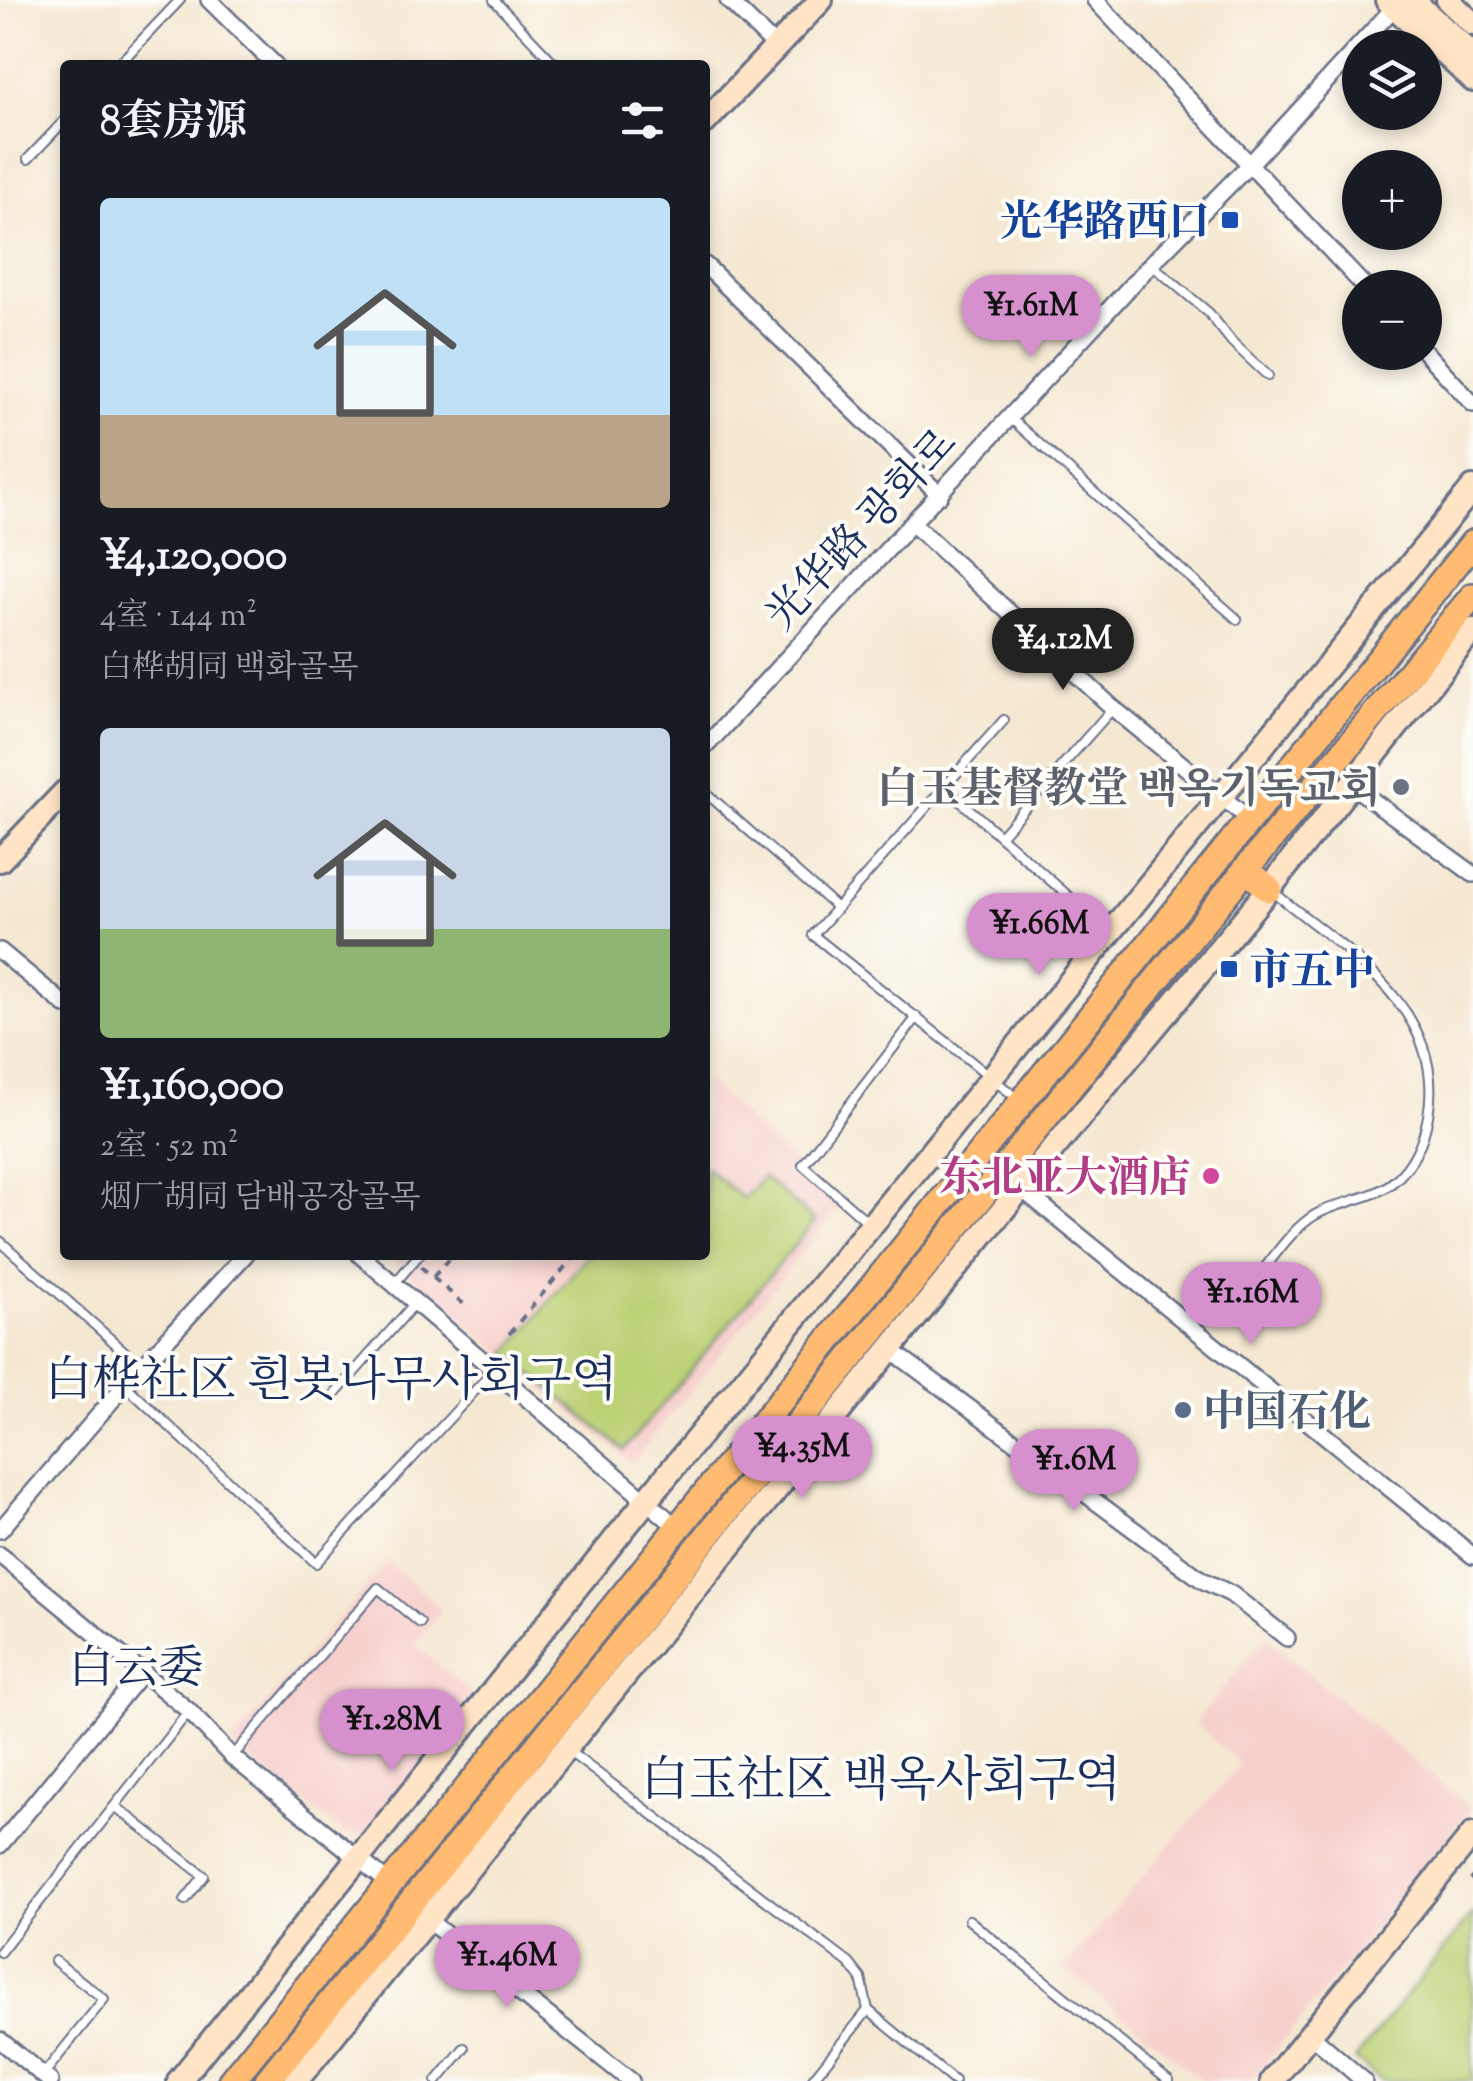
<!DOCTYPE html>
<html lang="zh">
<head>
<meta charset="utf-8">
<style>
	:root { --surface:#171b24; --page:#20242c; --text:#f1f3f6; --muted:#9ea1a6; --accent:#d690ce }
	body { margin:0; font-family:"Sorts Mill Goudy","Noto Serif SC","Noto Serif KR",serif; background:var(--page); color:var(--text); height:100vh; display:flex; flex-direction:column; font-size:38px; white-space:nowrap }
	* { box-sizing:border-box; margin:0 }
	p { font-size:32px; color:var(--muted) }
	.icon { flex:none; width:55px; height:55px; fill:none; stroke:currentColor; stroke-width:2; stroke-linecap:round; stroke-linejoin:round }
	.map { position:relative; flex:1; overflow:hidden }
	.side { position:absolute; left:60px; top:60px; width:650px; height:1200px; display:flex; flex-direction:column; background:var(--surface); border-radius:10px; box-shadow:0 5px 15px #0003 }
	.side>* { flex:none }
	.controls { position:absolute; left:1342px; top:30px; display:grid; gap:20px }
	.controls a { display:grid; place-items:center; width:100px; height:100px; border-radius:50%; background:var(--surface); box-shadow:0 5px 15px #0003; font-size:50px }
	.price { position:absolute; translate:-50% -85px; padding:0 22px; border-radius:35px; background:var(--accent); color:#111; font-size:32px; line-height:65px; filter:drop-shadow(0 2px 5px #0008) }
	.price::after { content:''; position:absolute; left:50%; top:60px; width:30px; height:22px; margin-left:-15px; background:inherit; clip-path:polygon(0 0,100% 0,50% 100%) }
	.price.on { background:#222; color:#fff }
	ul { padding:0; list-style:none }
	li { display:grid; align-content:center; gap:20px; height:530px; padding:0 40px }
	li span { display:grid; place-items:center; height:310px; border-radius:10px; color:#555 }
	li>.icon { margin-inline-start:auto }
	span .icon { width:180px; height:180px; fill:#fffc; stroke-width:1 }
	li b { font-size:42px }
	h2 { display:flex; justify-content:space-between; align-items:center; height:120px; padding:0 40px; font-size:42px }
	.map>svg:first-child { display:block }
	.built { fill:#f7d0cd }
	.green { fill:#bbd175; stroke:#6b806a; stroke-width:2.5 }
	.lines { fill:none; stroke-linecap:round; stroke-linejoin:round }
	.lane-casing { stroke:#677087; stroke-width:12 }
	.street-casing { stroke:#677087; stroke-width:20 }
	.secondary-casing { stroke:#677087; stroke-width:28 }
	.primary-casing { stroke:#677087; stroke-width:30 }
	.path { stroke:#677087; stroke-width:4; stroke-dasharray:8 8; stroke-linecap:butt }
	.lane { stroke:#fff; stroke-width:8 }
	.street { stroke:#fff; stroke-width:15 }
	.secondary { stroke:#ffe4c6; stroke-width:22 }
	.primary { stroke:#ffbb71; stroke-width:25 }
	.transit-dot { fill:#1a4fb4; stroke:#fdfcf7; stroke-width:4 }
	.worship-dot { fill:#6b7280; stroke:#fdfcf7; stroke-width:4 }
	.hotel-dot { fill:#d1479c; stroke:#fdfcf7; stroke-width:4 }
	.service-dot { fill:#5c6f8a; stroke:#fdfcf7; stroke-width:4 }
	.labels { text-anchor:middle; stroke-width:8; stroke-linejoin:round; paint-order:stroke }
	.transit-label { font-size:42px; font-weight:bold; fill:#164399; stroke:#fdfcf7; text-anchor:end }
	.street-label { font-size:42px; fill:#1b2f5e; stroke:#fdfcf7 }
	.worship-label { font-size:42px; font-weight:bold; fill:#5b616d; stroke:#fdfcf7; text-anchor:end }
	.hotel-label { font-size:42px; font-weight:bold; fill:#b23c85; stroke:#fdfcf7; text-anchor:end }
	.service-label { font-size:42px; font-weight:bold; fill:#4e5e75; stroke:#fdfcf7; text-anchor:start }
	.neighbourhood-label { font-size:45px; fill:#1b2f5e; stroke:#fdfcf7 }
	.quarter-label { font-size:48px; fill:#1b2f5e; stroke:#fdfcf7 }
</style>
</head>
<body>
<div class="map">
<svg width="1473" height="2081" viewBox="0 0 1473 2081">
	<rect width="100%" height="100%" fill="#fdfcf7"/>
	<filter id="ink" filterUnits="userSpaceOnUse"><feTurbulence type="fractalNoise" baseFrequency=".01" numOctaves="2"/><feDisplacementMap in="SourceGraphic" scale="20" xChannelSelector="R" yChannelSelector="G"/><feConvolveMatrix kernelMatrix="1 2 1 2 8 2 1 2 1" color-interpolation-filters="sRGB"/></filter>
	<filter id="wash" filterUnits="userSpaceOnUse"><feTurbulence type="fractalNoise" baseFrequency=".0048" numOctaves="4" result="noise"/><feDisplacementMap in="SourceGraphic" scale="40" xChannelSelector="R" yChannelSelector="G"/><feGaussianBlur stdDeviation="2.25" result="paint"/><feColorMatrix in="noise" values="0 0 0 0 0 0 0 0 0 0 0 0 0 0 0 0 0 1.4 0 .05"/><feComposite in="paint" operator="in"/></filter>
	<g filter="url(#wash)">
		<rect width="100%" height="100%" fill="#f5e8d2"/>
		<g class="built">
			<polygon points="705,1079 839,1207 632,1463 385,1255 705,1255"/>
			<polygon points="387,1562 442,1610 415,1645 478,1699 368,1833 345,1835 231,1744"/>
			<polygon points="1265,1637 1471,1809 1251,2081 1204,2081 1064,1968 1240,1764 1195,1723"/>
		</g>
		<g class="green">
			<polygon points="705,1167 743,1199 763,1177 815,1221 624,1450 507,1353 588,1255 705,1255"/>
			<polygon points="1473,1913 1473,2081 1381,2081 1355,2059"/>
		</g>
	</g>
	<g filter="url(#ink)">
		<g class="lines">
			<g class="lane-casing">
				<g id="lane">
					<polyline points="494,0 556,65"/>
					<polyline points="118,65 180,0"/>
					<polyline points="28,159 65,120"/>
					<polyline points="1151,264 1209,313 1232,342 1268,376"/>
					<polyline points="1009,417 1237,619"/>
					<polyline points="1004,720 813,935 1018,1099"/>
					<polyline points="943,786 1107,930"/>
					<polyline points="705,792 837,908"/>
					<polyline points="1000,836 1113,708"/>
					<polyline points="870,1224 803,1165 917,1017"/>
					<polyline points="0,1241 142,1367"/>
					<path d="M1253 1283C1272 1260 1290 1230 1315 1215 1339 1201 1371 1200 1393 1182 1413 1166 1424 1140 1428 1116 1448 1008 1343 950 1271 890"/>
					<polyline points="394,1284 419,1255"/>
					<polyline points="125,1385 316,1563 494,1370"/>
					<polyline points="335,1394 415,1303"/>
					<polyline points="567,1750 849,1963 861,1978 868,2010 954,2081"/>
					<polyline points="232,1757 378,1588 420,1623"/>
					<polyline points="115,1806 204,1876 185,1900"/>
					<polyline points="969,1920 1169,2081"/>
					<polyline points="0,1952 189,1711"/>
					<polyline points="43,2075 104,1999 55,1961"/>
					<polyline points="437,2081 464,2048"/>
					<polyline points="811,2081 868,2010"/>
				</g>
			</g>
			<g class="street-casing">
				<g id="street">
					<polyline points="209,0 275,65"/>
					<polyline points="728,0 776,47"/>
					<polyline points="1095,0 1366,288"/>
					<polyline points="705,265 940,495"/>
					<polyline points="1425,352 1473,404"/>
					<polyline points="913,524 1113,708 1250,820"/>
					<polyline points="705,747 1151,264 1251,163 1401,0"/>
					<polyline points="1350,784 1473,874"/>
					<polyline points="0,951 65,1005"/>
					<polyline points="1001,1172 1473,1556"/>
					<polyline points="360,1255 678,1528"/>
					<polyline points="891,1350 1202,1580 1231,1594 1287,1638"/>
					<polyline points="0,1530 125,1385 245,1255"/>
					<polyline points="0,1555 189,1711 232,1757 390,1884"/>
					<polyline points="0,1845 143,1671"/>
					<polyline points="420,1914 631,2081"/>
					<polyline points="1310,2034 1364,2081"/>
					<polyline points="0,2040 50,2081"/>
				</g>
			</g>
			<g class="secondary-casing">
				<g id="secondary">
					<polyline points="1387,0 1473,80"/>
					<polyline points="1412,0 1473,55"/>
					<polyline points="1448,0 1473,24"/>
					<polyline points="705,122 821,0"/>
					<polyline points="0,860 65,792"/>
					<polyline points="179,2081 646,1501 1473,488"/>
					<polyline points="296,2081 1020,1189 1269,889 1473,630"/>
					<polyline points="1272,2081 1473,1834"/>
				</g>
			</g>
			<g class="primary-casing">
				<g id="primary">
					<polyline points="1246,869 1269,889"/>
					<polyline points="231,2081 1473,543"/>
					<polyline points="267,2081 1246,869 1473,596"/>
				</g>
			</g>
			<g class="path">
				<polyline points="421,1267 467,1307"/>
				<polyline points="433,1277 453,1255"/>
				<polyline points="509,1334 575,1255"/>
				<polyline points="1470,1877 1473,1880"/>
			</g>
			<use href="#lane" class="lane"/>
			<use href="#street" class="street"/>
			<use href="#secondary" class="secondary"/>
			<use href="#primary" class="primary"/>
		</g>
	</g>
	<g class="transit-dot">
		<rect x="1220" y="210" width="20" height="20" rx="5"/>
		<rect x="1219" y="959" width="20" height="20" rx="5"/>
	</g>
	<circle class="worship-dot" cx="1401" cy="787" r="10"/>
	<circle class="hotel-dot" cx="1211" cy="1176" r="10"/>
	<circle class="service-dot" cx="1183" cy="1410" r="10"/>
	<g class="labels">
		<g class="transit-label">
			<text x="1210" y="235">光华路西口</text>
			<text x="1249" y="984" text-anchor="start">市五中</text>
		</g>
		<g class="street-label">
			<text transform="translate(860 528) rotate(-47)" y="15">光华路 광화로</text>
		</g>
		<g class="worship-label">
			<text x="1381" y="802">白玉基督教堂 백옥기독교회</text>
		</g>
		<g class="hotel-label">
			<text x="1191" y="1191">东北亚大酒店</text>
		</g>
		<g class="service-label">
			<text x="1203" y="1425">中国石化</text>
		</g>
		<g class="neighbourhood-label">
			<text x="136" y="1682">白云委</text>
		</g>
		<g class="quarter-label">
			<text x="331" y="1395">白桦社区 흰봇나무사회구역</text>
			<text x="881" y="1795">白玉社区 백옥사회구역</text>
		</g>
	</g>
</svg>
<div class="controls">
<a><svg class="icon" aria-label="layers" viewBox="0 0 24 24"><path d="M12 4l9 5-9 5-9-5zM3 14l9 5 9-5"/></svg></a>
<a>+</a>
<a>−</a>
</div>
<b class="price" style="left:1031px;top:360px">¥1.61M</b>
<b class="price on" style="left:1063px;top:693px">¥4.12M</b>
<b class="price" style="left:1039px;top:978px">¥1.66M</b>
<b class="price" style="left:1251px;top:1347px">¥1.16M</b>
<b class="price" style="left:802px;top:1501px">¥4.35M</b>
<b class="price" style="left:1074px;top:1514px">¥1.6M</b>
<b class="price" style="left:392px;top:1774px">¥1.28M</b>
<b class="price" style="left:507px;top:2010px">¥1.46M</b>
<section class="side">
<h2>8套房源<svg class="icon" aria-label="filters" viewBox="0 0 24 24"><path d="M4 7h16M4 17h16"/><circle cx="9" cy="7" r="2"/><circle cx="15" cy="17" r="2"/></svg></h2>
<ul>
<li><span style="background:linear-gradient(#bfe0f5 70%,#b9a48a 0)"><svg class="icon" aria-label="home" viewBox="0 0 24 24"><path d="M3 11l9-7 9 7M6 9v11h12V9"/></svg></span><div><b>¥4,120,000</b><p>4室 · 144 m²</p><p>白桦胡同 백화골목</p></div></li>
<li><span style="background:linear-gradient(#c9d6e8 65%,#8fb573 0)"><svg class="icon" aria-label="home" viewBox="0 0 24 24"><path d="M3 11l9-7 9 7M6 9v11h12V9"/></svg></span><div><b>¥1,160,000</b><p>2室 · 52 m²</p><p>烟厂胡同 담배공장골목</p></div></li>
</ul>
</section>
</div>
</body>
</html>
